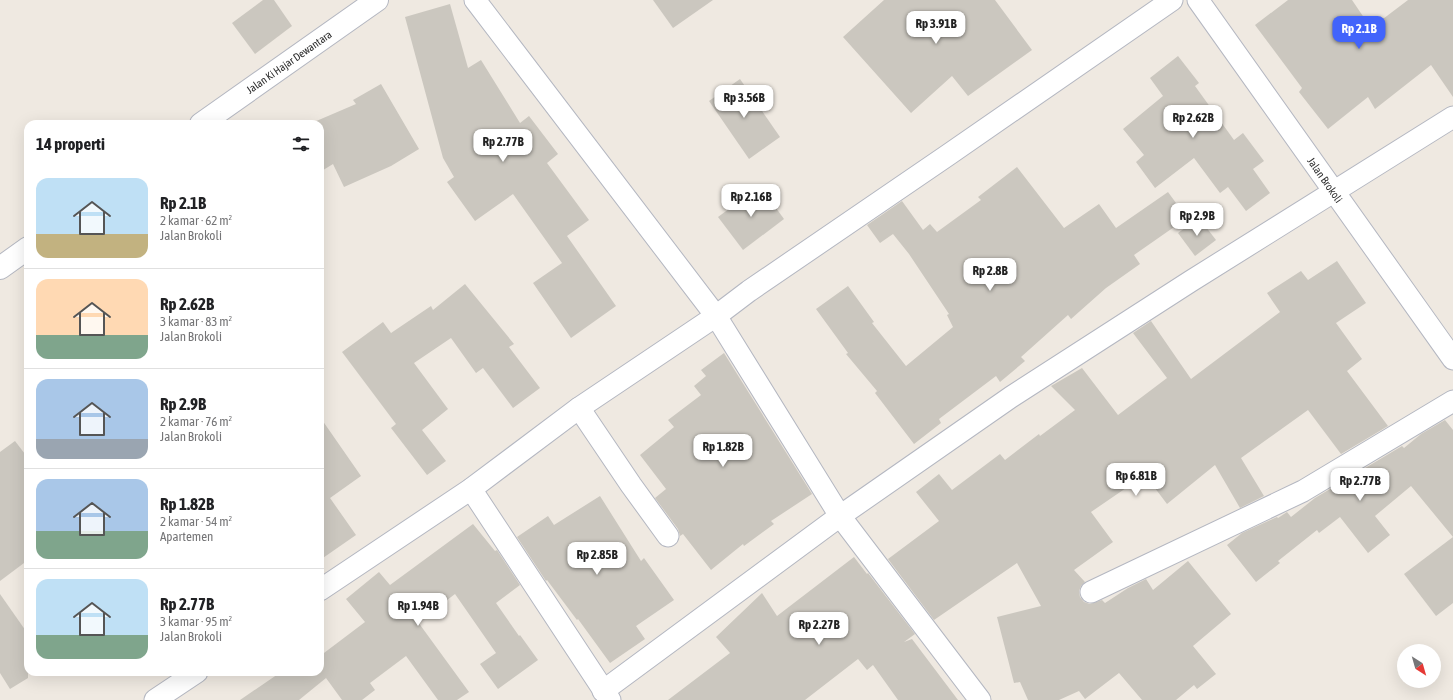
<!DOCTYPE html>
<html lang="id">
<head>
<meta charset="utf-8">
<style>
	:root { --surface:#fff; --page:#f2f2f2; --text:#202124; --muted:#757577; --line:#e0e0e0; --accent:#4264fb }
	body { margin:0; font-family:"Asap Condensed",sans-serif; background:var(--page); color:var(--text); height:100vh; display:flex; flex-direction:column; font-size:15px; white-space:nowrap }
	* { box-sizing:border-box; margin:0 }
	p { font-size:13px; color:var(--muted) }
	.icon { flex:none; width:22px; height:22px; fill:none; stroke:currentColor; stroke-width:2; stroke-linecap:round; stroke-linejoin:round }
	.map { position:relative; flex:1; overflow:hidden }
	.side { position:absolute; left:24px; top:120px; width:300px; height:556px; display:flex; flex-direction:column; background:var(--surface); border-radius:12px; box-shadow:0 4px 16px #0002 }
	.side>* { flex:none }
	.needle { width:26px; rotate:143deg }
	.tools { position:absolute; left:1397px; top:644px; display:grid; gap:8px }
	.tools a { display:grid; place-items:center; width:44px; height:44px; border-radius:50%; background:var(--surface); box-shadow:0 4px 16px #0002; font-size:20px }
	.price { position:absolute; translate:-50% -34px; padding:0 9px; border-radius:8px; background:#fff; color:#222; font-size:13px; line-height:26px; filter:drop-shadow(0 1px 2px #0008) }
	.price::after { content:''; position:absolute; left:50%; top:24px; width:12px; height:9px; margin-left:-6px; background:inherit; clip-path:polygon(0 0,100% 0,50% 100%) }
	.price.active { background:var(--accent); color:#fff }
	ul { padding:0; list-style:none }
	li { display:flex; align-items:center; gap:12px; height:100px; padding:0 12px }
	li+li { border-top:1px solid var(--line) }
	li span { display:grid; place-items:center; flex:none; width:112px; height:80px; border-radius:12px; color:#555 }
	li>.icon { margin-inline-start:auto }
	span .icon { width:48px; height:48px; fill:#fffc; stroke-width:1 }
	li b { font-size:17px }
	h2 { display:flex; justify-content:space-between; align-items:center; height:48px; padding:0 12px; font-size:17px }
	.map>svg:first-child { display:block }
	.building { fill:#cbc7bf }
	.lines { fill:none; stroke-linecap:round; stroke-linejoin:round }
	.street-casing { stroke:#b4b7c1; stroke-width:23 }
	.secondary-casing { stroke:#b4b7c1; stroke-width:24 }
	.street { stroke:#fff; stroke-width:21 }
	.secondary { stroke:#fff; stroke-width:22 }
	.labels { text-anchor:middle; stroke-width:3.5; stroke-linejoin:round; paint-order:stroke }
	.street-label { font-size:11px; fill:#2e2e2e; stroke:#fff }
</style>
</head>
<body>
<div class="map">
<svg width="1453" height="700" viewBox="0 0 1453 700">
	<rect width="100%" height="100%" fill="#efe9e1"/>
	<g class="building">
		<polygon points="263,0 274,0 292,26 255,54 232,23"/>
		<polygon points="653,0 713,0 673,28"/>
		<polygon points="884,0 995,0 1032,50 968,96 952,76 911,113 843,37"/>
		<polygon points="1288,0 1352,0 1371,28 1408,0 1453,0 1453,97 1431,65 1375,109 1368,97 1328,129 1299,92 1302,88 1255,25"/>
		<polygon points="450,4 468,68 481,60 520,123 529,116 558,154 547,163 589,220 567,236 616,306 571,338 533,283 562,263 513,194 475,221 447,182 454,177 443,158 405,17"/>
		<polygon points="1178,56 1199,83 1195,86 1234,140 1243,133 1264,161 1253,169 1270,193 1246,211 1228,187 1220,193 1194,158 1155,188 1136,162 1144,155 1123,129 1163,96 1150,78"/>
		<polygon points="740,79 780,137 749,159 709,101"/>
		<polygon points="381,84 419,149 391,166 344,187 333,164 320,172 320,124 315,124 314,122 356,104 353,100"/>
		<polygon points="1017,167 1064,228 1099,204 1116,228 1168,192 1187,218 1134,255 1140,264 1106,288 1071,319 1068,315 1021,357 1025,361 1000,382 996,376 939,419 941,423 914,444 875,393 877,391 846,354 848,353 816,309 848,286 874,322 872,323 906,366 953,327 947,315 949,314 909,254 893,234 880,243 867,225 902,201 923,230 930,224 937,232 981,200 978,197"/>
		<polygon points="760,186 784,219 743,250 718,217"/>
		<polygon points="1199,218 1216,240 1195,256 1178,233"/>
		<polygon points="1337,261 1366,303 1336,323 1362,359 1347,371 1388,426 1341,454 1308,410 1241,458 1264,496 1240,508 1215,465 1167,504 1145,475 1091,512 1113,542 1074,570 1085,582 1081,586 1079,591 1080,597 1084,602 1090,604 1102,600 1105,603 1128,588 1146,579 1153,590 1188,561 1231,614 1193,646 1216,674 1197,689 1194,685 1176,700 1142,700 1119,673 1085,699 1079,691 1059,700 1028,700 1020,682 1014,683 997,617 1041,606 1017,563 934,620 888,559 939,521 916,492 939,474 952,490 1000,454 1005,460 1039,434 1040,436 1075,410 1051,386 1082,368 1118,415 1167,378 1133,333 1151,321 1191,379 1280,312 1267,293 1301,271 1308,280"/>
		<polygon points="465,284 514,344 509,347 540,388 513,408 483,368 476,373 451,338 414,363 448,409 422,430 446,461 427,475 391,428 396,424 342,352 383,322 391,333 431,306 433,310"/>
		<polygon points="724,353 812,494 771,521 774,524 744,546 743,544 711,570 683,534 680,536 678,529 655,498 666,489 640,455 674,427 668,420 701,395 694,386 706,376 701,370"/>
		<polygon points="320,417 361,476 330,498 356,535 320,560"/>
		<polygon points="1445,420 1453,430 1453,537 1411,486 1375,516 1390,535 1368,553 1340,517 1319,533 1317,530 1278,561 1280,563 1256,582 1227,545 1242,533 1277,517 1278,518 1287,512 1291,517 1315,498 1402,446 1404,448 1421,434"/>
		<polygon points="15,441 28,458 28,560 0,581 0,452"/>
		<polygon points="600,496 641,561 644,558 674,600 636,626 645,639 610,663 578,619 577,620 547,580 546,581 517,537 548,516 554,525"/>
		<polygon points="473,524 495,551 497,550 520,585 496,603 519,636 520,635 538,660 498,689 480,664 496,653 455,594 418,622 469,692 457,700 438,700 406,656 370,683 375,690 362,700 342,700 326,678 299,700 240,700 281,672 321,672 320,656 365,622 346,599 379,572 390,585"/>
		<polygon points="1453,537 1453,603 1436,616 1404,574"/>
		<polygon points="854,557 867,574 868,573 915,634 904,642 912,639 958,700 898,700 873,665 867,670 858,659 805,700 668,700 730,653 716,637 762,593 777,616"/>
		<polygon points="0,594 28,634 28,678 10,689 0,673"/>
	</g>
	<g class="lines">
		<g class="street-casing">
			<g id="street">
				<polyline points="475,0 716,316 840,516 980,700"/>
				<polyline points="1198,0 1453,359"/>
				<polyline points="579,408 631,485 668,536"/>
				<polyline points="471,489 610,700"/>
				<polyline points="320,590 471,489 579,408 716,316 749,291 948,155 1172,0"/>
				<polyline points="1091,592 1303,491 1453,401"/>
				<polyline points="603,691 840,516 1011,397 1191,281 1453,117"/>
				<polyline points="155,700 197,672"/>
			</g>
		</g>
		<g class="secondary-casing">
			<g id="secondary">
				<polyline points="201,124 377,0"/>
				<polyline points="0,268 28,248"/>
			</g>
		</g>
		<use href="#street" class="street"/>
		<use href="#secondary" class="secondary"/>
	</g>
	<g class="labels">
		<g class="street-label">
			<text transform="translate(289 62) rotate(-35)" y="4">Jalan Ki Hajar Dewantara</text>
			<text transform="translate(1325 180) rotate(55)" y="4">Jalan Brokoli</text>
		</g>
	</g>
</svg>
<div class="tools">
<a><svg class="needle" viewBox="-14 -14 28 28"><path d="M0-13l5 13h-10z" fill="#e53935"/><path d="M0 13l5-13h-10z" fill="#757577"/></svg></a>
</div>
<b class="price" style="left:936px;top:45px">Rp 3.91B</b>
<b class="price active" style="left:1359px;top:50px">Rp 2.1B</b>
<b class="price" style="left:744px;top:119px">Rp 3.56B</b>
<b class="price" style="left:1193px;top:139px">Rp 2.62B</b>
<b class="price" style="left:503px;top:163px">Rp 2.77B</b>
<b class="price" style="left:751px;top:218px">Rp 2.16B</b>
<b class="price" style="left:1197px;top:237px">Rp 2.9B</b>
<b class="price" style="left:990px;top:292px">Rp 2.8B</b>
<b class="price" style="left:723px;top:468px">Rp 1.82B</b>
<b class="price" style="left:1136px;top:497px">Rp 6.81B</b>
<b class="price" style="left:1360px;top:502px">Rp 2.77B</b>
<b class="price" style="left:597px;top:576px">Rp 2.85B</b>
<b class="price" style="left:418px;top:627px">Rp 1.94B</b>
<b class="price" style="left:819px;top:646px">Rp 2.27B</b>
<section class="side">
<h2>14 properti<svg class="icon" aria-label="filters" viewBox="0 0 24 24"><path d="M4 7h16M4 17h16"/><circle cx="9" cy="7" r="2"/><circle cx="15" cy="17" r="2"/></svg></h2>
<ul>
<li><span style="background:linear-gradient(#bfe0f5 70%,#c2b280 0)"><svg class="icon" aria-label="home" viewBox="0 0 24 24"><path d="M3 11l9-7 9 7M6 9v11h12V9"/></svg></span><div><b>Rp 2.1B</b><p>2 kamar · 62 m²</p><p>Jalan Brokoli</p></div></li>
<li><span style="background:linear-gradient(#ffd9b3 70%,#7fa58c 0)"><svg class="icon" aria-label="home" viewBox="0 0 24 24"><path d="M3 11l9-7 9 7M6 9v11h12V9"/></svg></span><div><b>Rp 2.62B</b><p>3 kamar · 83 m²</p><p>Jalan Brokoli</p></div></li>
<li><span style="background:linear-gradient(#a9c7e8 75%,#9aa5b1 0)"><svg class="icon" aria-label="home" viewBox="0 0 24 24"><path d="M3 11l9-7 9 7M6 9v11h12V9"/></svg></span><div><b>Rp 2.9B</b><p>2 kamar · 76 m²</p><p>Jalan Brokoli</p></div></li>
<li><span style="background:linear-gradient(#a9c7e8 65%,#7fa58c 0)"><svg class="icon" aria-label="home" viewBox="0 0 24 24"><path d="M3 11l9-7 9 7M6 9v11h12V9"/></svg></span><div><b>Rp 1.82B</b><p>2 kamar · 54 m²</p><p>Apartemen</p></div></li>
<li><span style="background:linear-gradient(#bfe0f5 70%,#7fa58c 0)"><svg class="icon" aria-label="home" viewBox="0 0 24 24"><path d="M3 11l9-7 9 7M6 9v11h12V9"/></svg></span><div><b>Rp 2.77B</b><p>3 kamar · 95 m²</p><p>Jalan Brokoli</p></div></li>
</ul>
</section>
</div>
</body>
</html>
